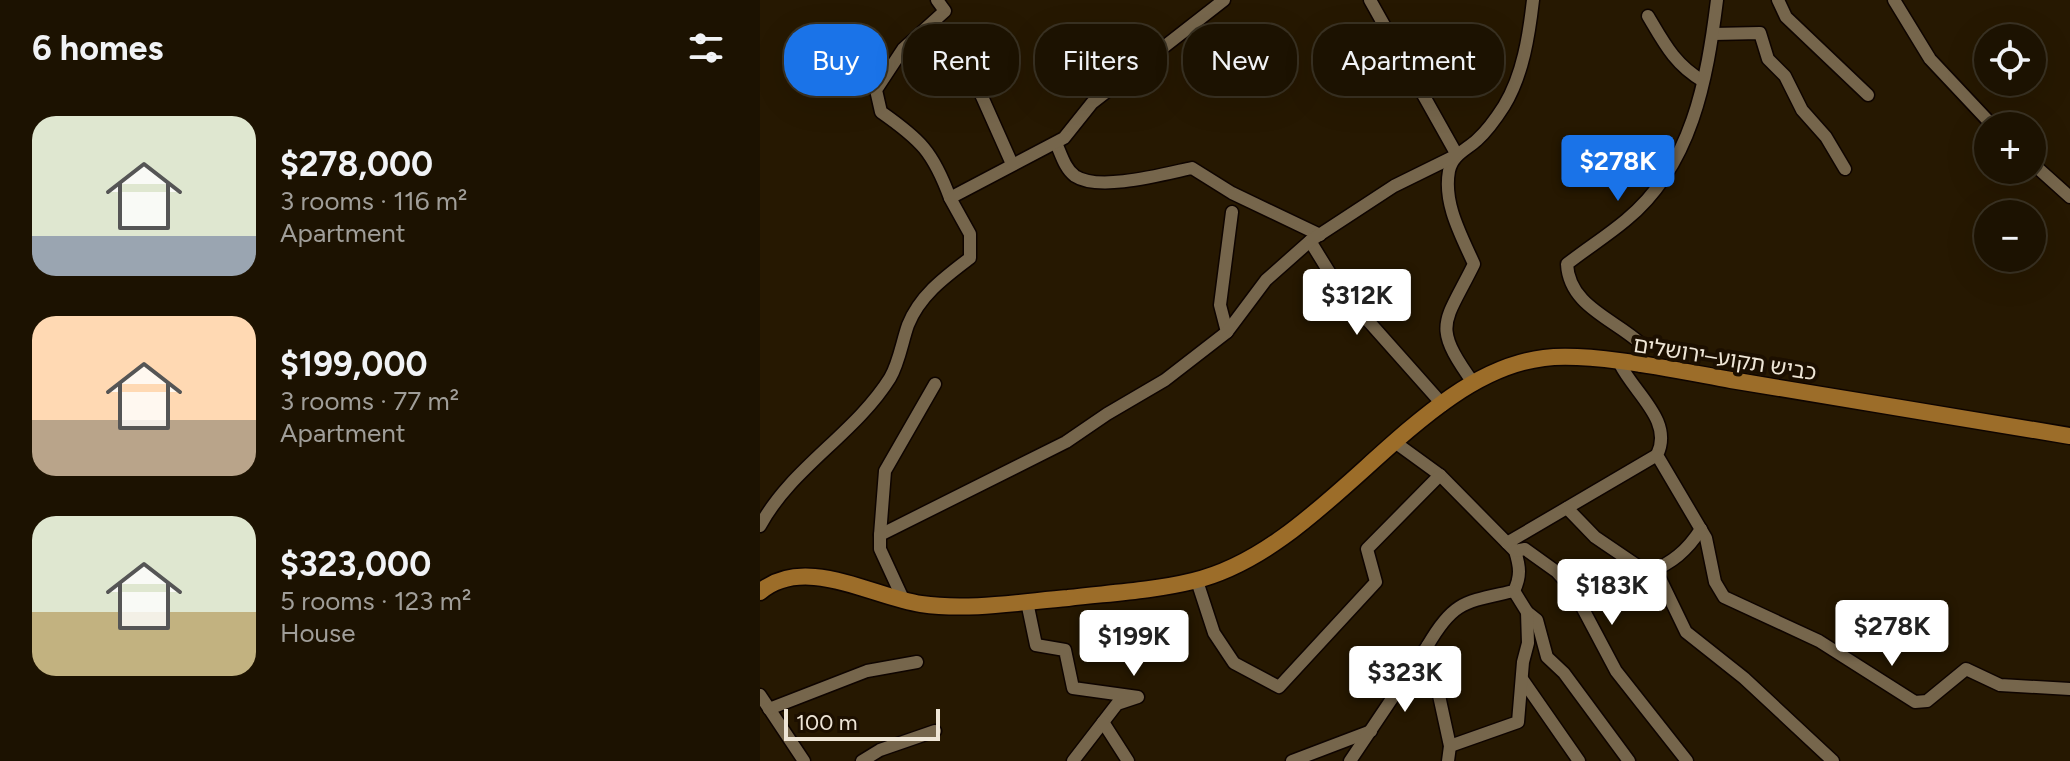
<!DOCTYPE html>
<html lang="en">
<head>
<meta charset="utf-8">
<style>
	:root { --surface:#1c1201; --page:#251b0b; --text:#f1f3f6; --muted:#a09e99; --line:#3a3223; --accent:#1a73e8 }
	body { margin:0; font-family:Figtree,"Noto Sans Hebrew",sans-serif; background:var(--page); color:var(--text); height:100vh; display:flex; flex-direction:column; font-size:30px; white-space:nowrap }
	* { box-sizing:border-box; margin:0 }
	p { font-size:26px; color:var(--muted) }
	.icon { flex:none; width:44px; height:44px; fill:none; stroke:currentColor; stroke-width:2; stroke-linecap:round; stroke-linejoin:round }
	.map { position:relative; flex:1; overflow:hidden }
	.details { display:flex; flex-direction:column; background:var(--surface); width:760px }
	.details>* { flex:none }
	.guide { position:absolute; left:24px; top:24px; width:760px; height:72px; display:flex; gap:16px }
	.controls { position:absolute; left:1214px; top:24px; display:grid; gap:16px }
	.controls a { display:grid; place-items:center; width:72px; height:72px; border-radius:50%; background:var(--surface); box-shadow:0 8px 32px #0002,0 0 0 2px var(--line); font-size:40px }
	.scale { position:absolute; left:24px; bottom:20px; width:156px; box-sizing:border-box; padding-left:8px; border:4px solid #eee5d6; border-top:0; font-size:22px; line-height:28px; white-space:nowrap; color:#eee5d6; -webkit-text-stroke:6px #1c0f00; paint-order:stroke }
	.price { position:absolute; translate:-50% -68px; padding:0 18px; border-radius:8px; background:#fff; color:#222; font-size:26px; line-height:52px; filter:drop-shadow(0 2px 4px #0008) }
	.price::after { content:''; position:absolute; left:50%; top:48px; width:24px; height:18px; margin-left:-12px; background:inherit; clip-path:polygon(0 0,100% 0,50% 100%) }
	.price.selected { background:var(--accent); color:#fff }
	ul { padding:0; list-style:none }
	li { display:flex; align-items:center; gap:24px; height:200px; padding:0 32px }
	li span { display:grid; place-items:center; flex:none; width:224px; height:160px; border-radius:24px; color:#555 }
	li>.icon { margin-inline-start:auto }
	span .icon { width:96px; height:96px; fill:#fffc; stroke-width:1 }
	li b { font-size:34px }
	h2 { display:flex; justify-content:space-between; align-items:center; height:96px; padding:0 32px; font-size:34px }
	.tag { padding:0 28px; border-radius:32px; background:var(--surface); box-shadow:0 8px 32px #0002,0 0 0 2px var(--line); font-size:28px; line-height:72px }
	.tag.selected { background:var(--accent); color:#fff }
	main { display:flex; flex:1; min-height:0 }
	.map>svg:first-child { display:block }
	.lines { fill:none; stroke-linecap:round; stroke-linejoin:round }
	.minor-casing { stroke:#0e0400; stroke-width:15 }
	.major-casing { stroke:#0e0400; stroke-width:19 }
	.minor { stroke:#76664c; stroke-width:12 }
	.major { stroke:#9c6d29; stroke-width:16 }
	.labels { text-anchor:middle; stroke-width:8; stroke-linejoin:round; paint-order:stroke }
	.street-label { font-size:22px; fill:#eee5d6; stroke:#1c0f00 }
</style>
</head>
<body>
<main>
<section class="details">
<h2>6 homes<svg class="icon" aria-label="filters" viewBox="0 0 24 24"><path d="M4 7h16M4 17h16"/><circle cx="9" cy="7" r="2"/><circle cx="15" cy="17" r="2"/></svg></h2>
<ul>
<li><span style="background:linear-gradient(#dfe7d0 75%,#9aa5b1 0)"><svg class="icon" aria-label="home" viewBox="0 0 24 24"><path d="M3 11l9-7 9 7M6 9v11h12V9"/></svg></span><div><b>$278,000</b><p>3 rooms · 116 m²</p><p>Apartment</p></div></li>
<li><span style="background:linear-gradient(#ffd9b3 65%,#b9a48a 0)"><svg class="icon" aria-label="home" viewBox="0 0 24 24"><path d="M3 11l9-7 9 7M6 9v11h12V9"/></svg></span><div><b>$199,000</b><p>3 rooms · 77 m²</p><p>Apartment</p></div></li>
<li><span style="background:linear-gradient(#dfe7d0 60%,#c2b280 0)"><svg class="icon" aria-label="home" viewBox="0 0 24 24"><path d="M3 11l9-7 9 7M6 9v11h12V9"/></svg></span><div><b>$323,000</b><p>5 rooms · 123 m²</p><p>House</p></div></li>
</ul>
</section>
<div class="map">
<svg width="1310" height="761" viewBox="0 0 1310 761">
	<rect width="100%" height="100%" fill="#261801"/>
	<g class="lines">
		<g class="minor-casing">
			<g id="minor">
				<path d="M177 0 185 11 143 49 116 90 121 112C161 140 173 152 190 198"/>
				<polyline points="1018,0 1026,17 1108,95"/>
				<polyline points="1134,0 1170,59 1233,126"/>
				<path d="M888 16C904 43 915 65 943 81"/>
				<polyline points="953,34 1000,33 1008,59 1025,76 1042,110 1066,137 1085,169"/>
				<polyline points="211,72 252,164"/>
				<path d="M296 143C301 154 305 169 315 176 339 192 404 174 432 168L472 193 560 235"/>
				<polyline points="1272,163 1310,197"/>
				<polyline points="550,241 579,288 683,405"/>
				<polyline points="467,332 460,305 472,212"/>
				<path d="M860 364C874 393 914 421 897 455L946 538 955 582 964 597 1059 641 1155 702 1167 701 1206 669 1240 685 1310 689"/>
				<path d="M881 366V344C854 319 809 306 807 264 826 249 847 236 866 220 932 166 947 80 957 0"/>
				<path d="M714 384C671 324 684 325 714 264 701 235 683 203 689 171 692 155 706 150 717 140 727 131 737 117 744 106 763 75 769 35 773 0"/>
				<path d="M636 443 680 475 755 551C760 567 761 576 754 591 706 602 694 600 668 645L690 746 688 761"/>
				<path d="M807 508 835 537 888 573C912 563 927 551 941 529"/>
				<path d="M0 526C31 468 95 434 130 378 139 363 142 342 148 325 160 295 185 277 210 258V234L190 198 304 138 332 103 464 0"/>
				<polyline points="120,535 125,471 175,384"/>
				<polyline points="747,543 897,455"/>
				<polyline points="755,551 765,549 797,572 813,590 856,671 927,761"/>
				<polyline points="896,570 926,632 984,678 1073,761"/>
				<polyline points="437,581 454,633 474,663 519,687 616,582 607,549 680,475"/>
				<polyline points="144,601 120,549 120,535 306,442 347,414 405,380 467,332 506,280 550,241 634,186 697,155 610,0"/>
				<polyline points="267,602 276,645 305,650 313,688 378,697 357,704 313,761"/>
				<polyline points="767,612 777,620 787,657 804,673 869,761"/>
				<polyline points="762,679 819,761"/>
				<polyline points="0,695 44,761"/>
				<polyline points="9,709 107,671 157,662"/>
				<polyline points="343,722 368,761"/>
				<polyline points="690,746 758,722 763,662 768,643 767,612 754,591"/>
				<polyline points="102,761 120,750 175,731"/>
				<polyline points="532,761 611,731"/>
				<polyline points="590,761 668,645"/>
			</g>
		</g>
		<g class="major-casing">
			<path id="major" d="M0 592C44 554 113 597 161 604 208 611 261 602 308 598 350 593 392 591 433 581 565 550 657 373 784 358 833 352 920 371 971 380 1084 399 1197 417 1310 436"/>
		</g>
		<use href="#minor" class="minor"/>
		<use href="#major" class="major"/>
	</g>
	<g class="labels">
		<g class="street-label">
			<text transform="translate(965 358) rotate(9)" y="8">כביש תקוע–ירושלים</text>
		</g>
	</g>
</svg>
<div class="controls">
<a><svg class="icon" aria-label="locate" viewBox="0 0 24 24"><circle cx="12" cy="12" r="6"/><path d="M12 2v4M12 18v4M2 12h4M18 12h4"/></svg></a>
<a>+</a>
<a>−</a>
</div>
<div class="scale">100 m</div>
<b class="price selected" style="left:858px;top:203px">$278K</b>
<b class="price" style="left:597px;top:337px">$312K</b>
<b class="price" style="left:852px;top:627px">$183K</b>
<b class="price" style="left:1132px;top:668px">$278K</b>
<b class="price" style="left:374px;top:678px">$199K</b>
<b class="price" style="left:645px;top:714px">$323K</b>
<div class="guide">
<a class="tag selected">Buy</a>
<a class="tag">Rent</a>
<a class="tag">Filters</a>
<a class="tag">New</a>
<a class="tag">Apartment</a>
</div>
</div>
</main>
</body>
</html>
